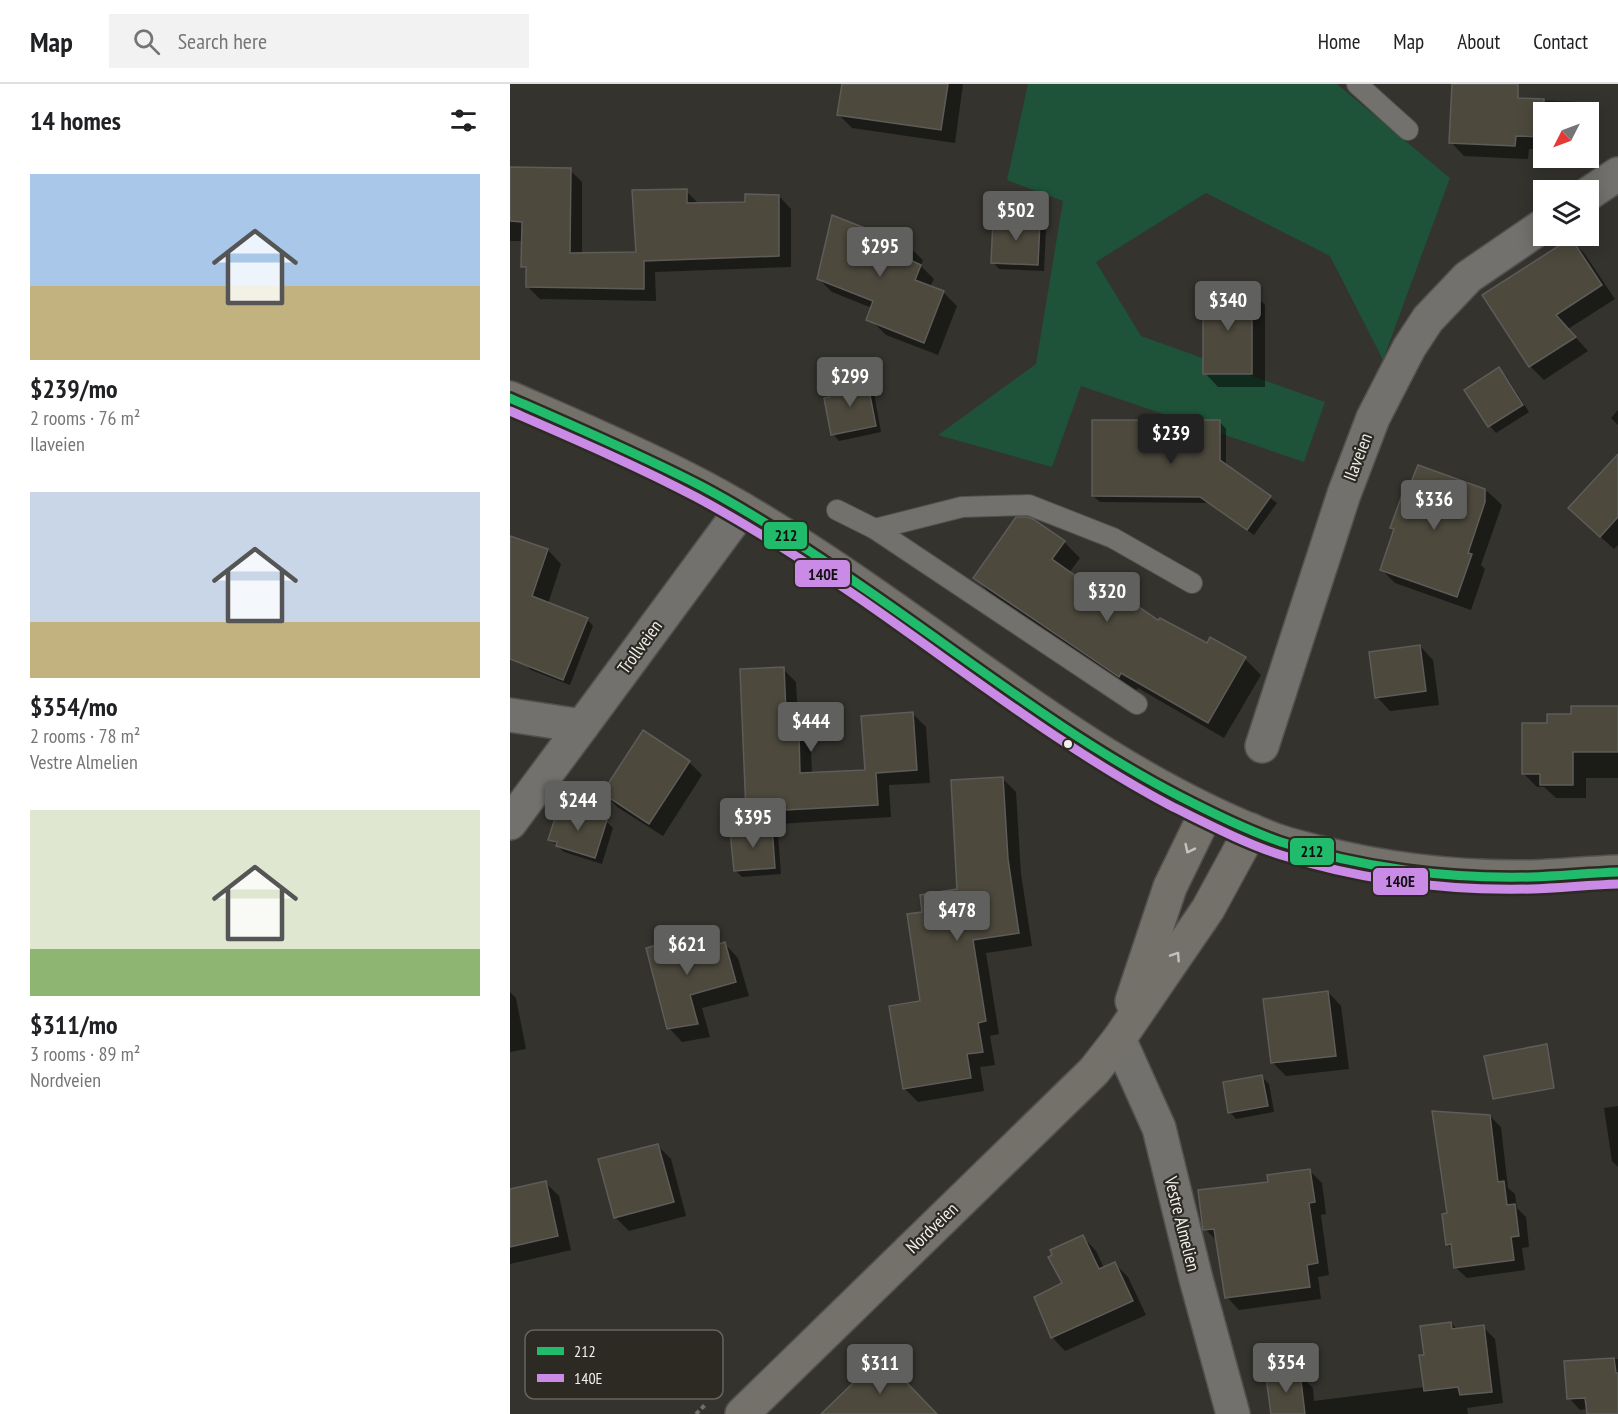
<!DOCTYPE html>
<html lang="en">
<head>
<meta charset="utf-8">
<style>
	:root { --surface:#fff; --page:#f2f2f2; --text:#202124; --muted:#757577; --line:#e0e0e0; --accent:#60605f }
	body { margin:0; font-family:"PT Sans Narrow",sans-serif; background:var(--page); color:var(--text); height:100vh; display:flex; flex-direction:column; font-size:22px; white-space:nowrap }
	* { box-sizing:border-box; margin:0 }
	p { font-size:20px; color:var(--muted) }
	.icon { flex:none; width:33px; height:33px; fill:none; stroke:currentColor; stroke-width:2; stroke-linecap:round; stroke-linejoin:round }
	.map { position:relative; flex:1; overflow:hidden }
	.panel { display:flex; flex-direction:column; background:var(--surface); width:510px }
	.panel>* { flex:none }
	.needle { width:39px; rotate:228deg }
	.buttons { position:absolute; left:1023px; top:18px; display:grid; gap:12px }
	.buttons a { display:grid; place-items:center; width:66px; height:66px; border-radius:0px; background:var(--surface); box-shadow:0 3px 15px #0003; font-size:30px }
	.price { position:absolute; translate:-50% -51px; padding:0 14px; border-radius:6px; background:var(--accent); color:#fff; font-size:20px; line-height:39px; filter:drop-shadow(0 2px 3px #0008) }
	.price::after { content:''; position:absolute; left:50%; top:36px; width:18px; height:14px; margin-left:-9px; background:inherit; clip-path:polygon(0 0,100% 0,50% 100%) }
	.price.selected { background:#222; color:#fff }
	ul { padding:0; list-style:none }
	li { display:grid; align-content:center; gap:12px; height:318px; padding:0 30px }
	li span { display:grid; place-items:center; height:186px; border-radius:0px; color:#555 }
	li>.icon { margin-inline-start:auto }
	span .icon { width:108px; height:108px; fill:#fffc; stroke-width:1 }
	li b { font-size:26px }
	h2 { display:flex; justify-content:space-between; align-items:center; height:72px; padding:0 30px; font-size:26px }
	header { display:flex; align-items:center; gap:36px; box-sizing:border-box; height:84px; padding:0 30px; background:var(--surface); border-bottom:2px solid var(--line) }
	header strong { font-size:28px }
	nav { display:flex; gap:33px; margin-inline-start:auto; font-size:21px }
	.search { width:420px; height:54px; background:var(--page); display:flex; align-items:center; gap:15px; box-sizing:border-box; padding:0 21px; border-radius:0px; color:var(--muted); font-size:22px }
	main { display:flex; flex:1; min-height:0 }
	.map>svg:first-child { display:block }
	.green { fill:#1e5239 }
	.shadow { fill:#0007 }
	.building { fill:#4d493d; stroke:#5d5c59; stroke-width:1.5 }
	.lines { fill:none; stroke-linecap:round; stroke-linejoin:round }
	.lane-casing { stroke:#52514e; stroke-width:22 }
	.street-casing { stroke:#52514e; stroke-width:36 }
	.secondary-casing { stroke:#52514e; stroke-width:36 }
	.path { stroke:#706f6b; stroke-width:4; stroke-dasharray:4.5 3; stroke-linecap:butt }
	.lane { stroke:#72716e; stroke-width:20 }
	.street { stroke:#72716e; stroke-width:33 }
	.secondary { stroke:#74706a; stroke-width:33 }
	.bus-1-casing { stroke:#2c2a23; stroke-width:14 }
	.bus-2-casing { stroke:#2c2a23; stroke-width:14 }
	.bus-1 { stroke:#20bc6c; stroke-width:9 }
	.bus-2 { stroke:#ca8be6; stroke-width:9 }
	.oneway { stroke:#c5c3bd }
	.bus-dot { fill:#f0efea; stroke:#2c2a23; stroke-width:2 }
	.labels { text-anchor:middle; stroke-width:4.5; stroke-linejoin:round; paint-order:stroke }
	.street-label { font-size:18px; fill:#f0efea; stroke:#2c2a23 }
	.key { fill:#2c2a23; stroke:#67655f; stroke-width:1.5 }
	.key-label { font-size:16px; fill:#f0efea }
	.line-badge { stroke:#2c2a23; stroke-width:2 }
	.pale-badge-label { font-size:16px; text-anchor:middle; font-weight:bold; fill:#111 }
</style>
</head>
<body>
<header>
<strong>Map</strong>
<div class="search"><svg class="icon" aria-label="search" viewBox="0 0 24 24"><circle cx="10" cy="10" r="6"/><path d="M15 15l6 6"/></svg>Search here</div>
<nav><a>Home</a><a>Map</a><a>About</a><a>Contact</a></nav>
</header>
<main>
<section class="panel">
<h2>14 homes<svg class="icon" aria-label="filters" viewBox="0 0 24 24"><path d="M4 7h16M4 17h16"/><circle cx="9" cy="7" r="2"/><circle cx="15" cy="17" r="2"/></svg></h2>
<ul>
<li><span style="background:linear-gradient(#a9c7e8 60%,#c2b280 0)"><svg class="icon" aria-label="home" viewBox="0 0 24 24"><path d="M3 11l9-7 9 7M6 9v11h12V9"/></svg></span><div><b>$239/mo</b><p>2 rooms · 76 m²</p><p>Ilaveien</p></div></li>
<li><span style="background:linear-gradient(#c9d6e8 70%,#c2b280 0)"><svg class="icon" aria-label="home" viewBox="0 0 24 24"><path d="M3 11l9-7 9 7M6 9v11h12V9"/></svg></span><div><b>$354/mo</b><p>2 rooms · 78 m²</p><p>Vestre Almelien</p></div></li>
<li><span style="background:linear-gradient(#dfe7d0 75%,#8fb573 0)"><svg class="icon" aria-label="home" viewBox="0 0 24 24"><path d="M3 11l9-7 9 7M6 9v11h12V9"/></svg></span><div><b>$311/mo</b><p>3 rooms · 89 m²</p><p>Nordveien</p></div></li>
</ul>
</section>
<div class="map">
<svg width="1108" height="1330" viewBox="0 0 1108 1330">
	<rect width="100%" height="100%" fill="#34332e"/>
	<polygon class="green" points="518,0 827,0 940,94 873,276 820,172 696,109 586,178 631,252 815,318 794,378 571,302 542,383 428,351 526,280 553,117 497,96"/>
	<g class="shadow">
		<polygon points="333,0 453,0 445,59 342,44 329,31"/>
		<polygon points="943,12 1069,18 1083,32 1081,68 1078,68 1078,28 1034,28 1034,65 1019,65 1018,75 954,72 941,58"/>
		<polygon points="0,84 60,86 72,98 72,170 127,170 176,107 189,120 237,120 269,112 281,125 281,183 145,188 146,217 30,215 18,203 18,188 12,182 13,157 0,157"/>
		<polygon points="530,139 536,146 534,187 489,185 483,178"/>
		<polygon points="1061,156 1074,169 1105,215 1058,245 1078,267 1034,296 1020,282 975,212"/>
		<polygon points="399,163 413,176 411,182 424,195 420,203 434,209 447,222 428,271 376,251 362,237 362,224 322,208 309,195"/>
		<polygon points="741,207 755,221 755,303 708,303 695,289"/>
		<polygon points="989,285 996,292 1019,328 986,349 980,342 956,306"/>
		<polygon points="356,298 363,304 371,348 329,357 323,350"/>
		<polygon points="1108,326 1108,341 1101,334"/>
		<polygon points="710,338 716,345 716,382 767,419 744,451 698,419 590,418 583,412"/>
		<polygon points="909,383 978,408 992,421 971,481 975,485 961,526 885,499 872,486 885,447 882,444 901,404"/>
		<polygon points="1097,384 1108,393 1108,461 1104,465 1074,438"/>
		<polygon points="0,453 38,466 51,480 38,520 77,535 83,542 60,601 21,586 14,579 0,528"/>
		<polygon points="554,458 570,474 559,489 601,519 697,561 735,575 751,591 714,654 628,604 625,608 481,510 465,494"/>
		<polygon points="910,562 923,576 929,621 880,627 867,613"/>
		<polygon points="273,585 286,598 289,652 301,665 302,690 357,688 403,630 416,643 420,699 379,701 381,733 251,741 238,727"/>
		<polygon points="1062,623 1108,623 1108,694 1076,694 1076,714 1046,714 1034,703 1027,703 1013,689 1039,641 1063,632"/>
		<polygon points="179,678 192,691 153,752 107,723 94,709"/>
		<polygon points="492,694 506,708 511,790 522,862 476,869 489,950 480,952 485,981 470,983 474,1007 408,1018 394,1004 412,918 414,829 449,807"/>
		<polygon points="96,737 103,744 92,780 54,768 40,755"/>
		<polygon points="261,745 268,751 271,790 232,793 226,787"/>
		<polygon points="185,852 198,865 215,860 228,874 239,912 192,924 200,953 172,958 159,944"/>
		<polygon points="0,908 6,914 16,965 0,968"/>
		<polygon points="818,908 831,922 839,985 776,992 763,979"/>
		<polygon points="752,993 759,1000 764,1028 726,1035 720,1028"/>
		<polygon points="1108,1022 1108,1083 1102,1077 1094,1024"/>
		<polygon points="980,1032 991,1043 998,1104 1005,1110 1007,1124 1016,1133 1019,1163 1012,1164 1015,1186 957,1194 945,1183 943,1166 937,1160"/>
		<polygon points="147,1061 161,1075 176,1132 119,1147 105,1133"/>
		<polygon points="800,1087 812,1099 816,1130 811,1131 819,1191 808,1193 811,1215 729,1226 717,1213 708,1158 695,1145 760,1100"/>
		<polygon points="35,1098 49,1112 61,1166 0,1180 0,1107"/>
		<polygon points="573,1153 586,1167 594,1184 605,1180 618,1193 636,1231 555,1267 542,1253 554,1200"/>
		<polygon points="941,1239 948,1246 973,1243 985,1255 993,1319 957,1324 958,1330 763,1330 789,1291 803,1304 804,1317 915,1303 916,1272"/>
		<polygon points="1108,1275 1108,1330 1078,1330 1078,1325 1070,1326 1059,1314 1056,1279"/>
	</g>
	<g class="building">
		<polygon points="332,0 438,0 431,46 327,31"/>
		<polygon points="942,0 1008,0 1008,14 1034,15 1034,53 1006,52 1005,62 939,59"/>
		<polygon points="0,83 61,84 60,169 126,168 122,106 177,105 177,119 235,118 235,110 269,111 269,172 134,177 134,205 16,203 16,183 11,183 12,138 0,137"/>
		<polygon points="322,131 400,162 396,174 411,181 405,196 434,207 414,259 356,236 363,217 307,195"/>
		<polygon points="483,136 530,137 528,181 481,179"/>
		<polygon points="1061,154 1092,201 1046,231 1066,253 1019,283 972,211"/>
		<rect x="693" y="206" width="49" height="84"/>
		<polygon points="989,283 1013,321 978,343 954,306"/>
		<polygon points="357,296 366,342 321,351 314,314 319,313 317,304"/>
		<polygon points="582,336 710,336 710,376 761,412 737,446 690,413 582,412"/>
		<polygon points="1108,370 1108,433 1090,453 1058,424"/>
		<polygon points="908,381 975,405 975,418 958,469 962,470 947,513 870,486 884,445 880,444 896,400 900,401"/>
		<polygon points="506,433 517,433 523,435 555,457 542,475 601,517 607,508 648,536 650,534 697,559 700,553 736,573 698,639 611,589 609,593 463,494"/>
		<polygon points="0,452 38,465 22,512 78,534 53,596 0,575"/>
		<polygon points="910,561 916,607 865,614 859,568"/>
		<polygon points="274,583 277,651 289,650 290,689 355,686 351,632 403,628 407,686 366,689 368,721 236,728 230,585"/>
		<polygon points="1061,622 1108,622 1108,668 1063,668 1063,701 1030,701 1030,690 1012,690 1012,639 1037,639 1037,630 1061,630"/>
		<polygon points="133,646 180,677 139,740 92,709"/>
		<polygon points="493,693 498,775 509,849 463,856 476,937 468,939 473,968 457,970 461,994 393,1005 379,922 410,917 397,830 412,828 410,811 447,805 441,696"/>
		<polygon points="57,723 97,736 85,774 46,762 47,758 38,756 48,725 56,727"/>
		<polygon points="262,743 265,784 224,787 220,747"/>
		<polygon points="186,850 190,866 215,858 226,898 180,911 188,940 157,945 136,864"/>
		<polygon points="818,907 826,972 761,979 753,915"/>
		<polygon points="1037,960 1044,1004 983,1015 974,972"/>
		<polygon points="752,991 758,1022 718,1029 713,998"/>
		<polygon points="922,1027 980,1031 988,1098 994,1097 997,1121 1005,1120 1009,1152 1001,1153 1004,1176 944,1184 941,1160 936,1161 932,1130 937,1129"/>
		<polygon points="148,1060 164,1118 104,1134 88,1075"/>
		<polygon points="800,1085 805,1118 799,1119 808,1179 797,1181 800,1203 715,1214 704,1145 693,1146 688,1106 758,1098 757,1091"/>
		<polygon points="36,1097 48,1152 0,1163 0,1105"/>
		<polygon points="573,1151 589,1185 605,1178 623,1217 541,1254 524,1213 552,1199 538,1173 542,1171 540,1166"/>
		<polygon points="941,1238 942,1245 974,1241 982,1308 950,1311 948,1303 914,1307 909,1271 914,1271 910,1242"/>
		<polygon points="371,1272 427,1330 311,1330"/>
		<polygon points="1104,1274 1106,1289 1108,1289 1108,1330 1077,1330 1075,1314 1057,1315 1054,1277"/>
		<polygon points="790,1289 795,1330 761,1330 756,1293"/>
	</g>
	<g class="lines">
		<g class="lane-casing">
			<g id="lane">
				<polyline points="847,0 898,46"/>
				<polyline points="327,426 365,445 627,620"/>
				<polyline points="365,445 452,423 519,421 603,454 682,499"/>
			</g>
		</g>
		<g class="street-casing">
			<g id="street">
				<polyline points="1078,110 1108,90"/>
				<polyline points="0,631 72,642 232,425"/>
				<polyline points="752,662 834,410 863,334 899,264 918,235 958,193 1034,141"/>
				<polyline points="0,739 72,642"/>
				<polyline points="609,955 649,1044 686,1195 723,1330"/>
			</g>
		</g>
		<g class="secondary-casing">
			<g id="secondary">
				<path d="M0 314C59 340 118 365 175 394 217 415 258 440 298 466 452 565 592 691 765 756 778 761 793 764 807 768 876 786 949 794 1021 793 1050 792 1079 789 1108 788"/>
				<polyline points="622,917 660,803 697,727"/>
				<polyline points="232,1330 584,987 609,955 698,825 741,746"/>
			</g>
		</g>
		<polyline class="path" points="186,1330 196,1320"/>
		<use href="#lane" class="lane"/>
		<use href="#street" class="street"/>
		<use href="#secondary" class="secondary"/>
		<g class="bus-1-casing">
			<path id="bus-1" d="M0 314C64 342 129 370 191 402 248 432 302 468 354 504 458 575 557 654 669 712 702 729 736 746 771 758 850 784 938 795 1021 793 1050 792 1079 789 1108 788"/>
		</g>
		<g class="bus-2-casing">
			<path id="bus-2" d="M0 327C62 354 125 381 186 413 242 443 296 478 349 514 452 585 551 664 663 723 698 740 734 759 771 771 851 796 937 807 1021 805 1050 804 1079 801 1108 800"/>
		</g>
		<use href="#bus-1" class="bus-1"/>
		<use href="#bus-2" class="bus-2"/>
	</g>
	<defs><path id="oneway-chevron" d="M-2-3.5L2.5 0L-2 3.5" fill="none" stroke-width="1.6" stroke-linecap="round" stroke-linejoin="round" transform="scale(1.5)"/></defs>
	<g class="oneway">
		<use href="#oneway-chevron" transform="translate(679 765) rotate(116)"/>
		<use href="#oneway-chevron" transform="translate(666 872) rotate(-56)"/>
	</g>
	<circle class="bus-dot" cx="558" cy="660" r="5"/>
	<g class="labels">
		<g class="street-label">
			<text transform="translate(848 373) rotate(-69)" y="6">Ilaveien</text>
			<text transform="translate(130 563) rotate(-54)" y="6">Trollveien</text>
			<text transform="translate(672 1140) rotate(76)" y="6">Vestre Almelien</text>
			<text transform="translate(422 1144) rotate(-44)" y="6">Nordveien</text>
		</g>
	</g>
	<rect x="15" y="1246" width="198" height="69" rx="9" class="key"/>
	<rect x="27" y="1263" width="27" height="8" fill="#20bc6c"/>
	<rect x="27" y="1290" width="27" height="8" fill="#ca8be6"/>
	<g class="key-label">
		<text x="64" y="1273">212</text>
		<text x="64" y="1300">140E</text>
	</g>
	<g class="line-badge">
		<rect x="253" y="437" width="45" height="29" rx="6" fill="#20bc6c"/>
		<rect x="284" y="475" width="57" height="29" rx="6" fill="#ca8be6"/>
		<rect x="779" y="753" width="46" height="29" rx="6" fill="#20bc6c"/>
		<rect x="862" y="783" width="57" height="29" rx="6" fill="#ca8be6"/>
	</g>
	<g class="pale-badge-label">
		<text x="276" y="457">212</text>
		<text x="313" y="496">140E</text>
		<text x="802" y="773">212</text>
		<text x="890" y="803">140E</text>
	</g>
</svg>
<div class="buttons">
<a><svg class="needle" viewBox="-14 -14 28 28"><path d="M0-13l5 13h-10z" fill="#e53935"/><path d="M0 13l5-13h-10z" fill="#757577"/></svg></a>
<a><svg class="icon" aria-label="layers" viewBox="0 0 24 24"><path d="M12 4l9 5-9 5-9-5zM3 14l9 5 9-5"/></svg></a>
</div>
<b class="price" style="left:506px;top:158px">$502</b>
<b class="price" style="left:370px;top:194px">$295</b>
<b class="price" style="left:718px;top:248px">$340</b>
<b class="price" style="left:340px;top:324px">$299</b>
<b class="price selected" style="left:661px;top:381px">$239</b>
<b class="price" style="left:924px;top:447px">$336</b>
<b class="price" style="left:597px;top:539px">$320</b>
<b class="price" style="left:301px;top:669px">$444</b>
<b class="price" style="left:68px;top:748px">$244</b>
<b class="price" style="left:243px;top:765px">$395</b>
<b class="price" style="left:447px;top:858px">$478</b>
<b class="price" style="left:177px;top:892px">$621</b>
<b class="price" style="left:776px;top:1310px">$354</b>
<b class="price" style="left:370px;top:1311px">$311</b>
</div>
</main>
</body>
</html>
